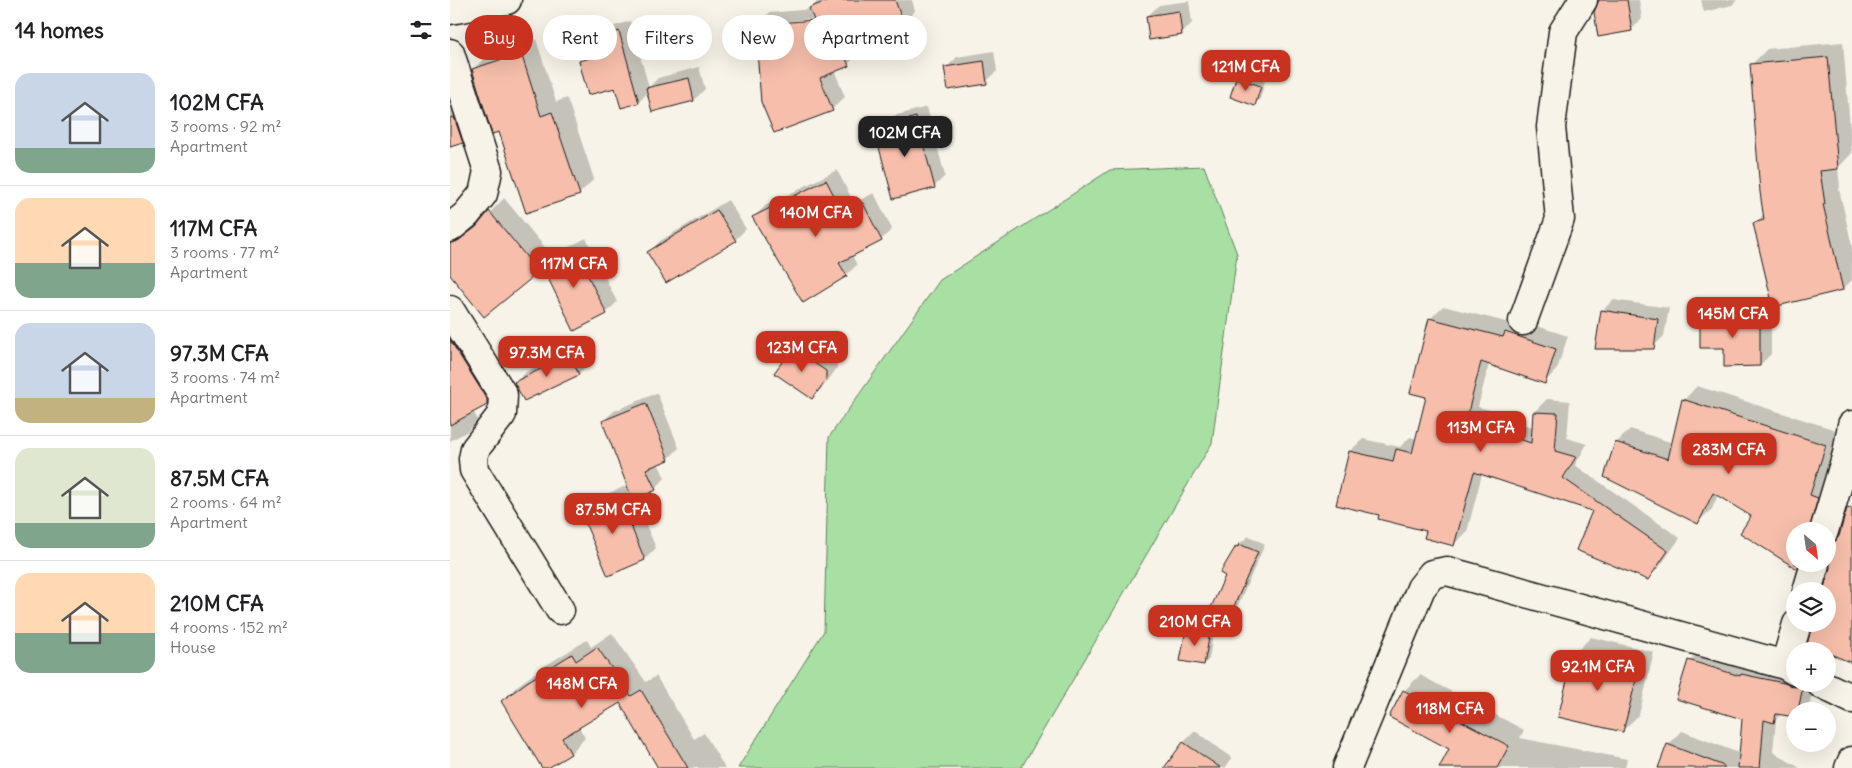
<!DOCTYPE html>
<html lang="en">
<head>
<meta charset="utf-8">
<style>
	:root { --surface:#fff; --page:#f6f6f6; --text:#202124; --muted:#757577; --line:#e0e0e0; --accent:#c8321e }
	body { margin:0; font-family:Delius,sans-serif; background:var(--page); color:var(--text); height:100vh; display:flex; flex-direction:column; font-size:19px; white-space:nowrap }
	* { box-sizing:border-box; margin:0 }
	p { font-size:16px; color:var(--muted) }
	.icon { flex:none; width:28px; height:28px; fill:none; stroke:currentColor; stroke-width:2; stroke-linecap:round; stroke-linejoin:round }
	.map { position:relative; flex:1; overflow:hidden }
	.sheet { display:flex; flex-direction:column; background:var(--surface); width:450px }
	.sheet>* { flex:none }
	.banner { position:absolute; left:15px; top:15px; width:475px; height:45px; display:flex; gap:10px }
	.needle { width:32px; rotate:151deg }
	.fabs { position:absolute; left:1336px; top:522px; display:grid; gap:10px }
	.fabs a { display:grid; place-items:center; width:50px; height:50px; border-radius:50%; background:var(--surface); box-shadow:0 5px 20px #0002; font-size:25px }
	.price { position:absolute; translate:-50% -42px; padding:0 11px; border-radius:10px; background:var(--accent); color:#fff; font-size:16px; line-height:32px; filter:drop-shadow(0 1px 2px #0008) }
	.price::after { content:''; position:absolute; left:50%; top:30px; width:15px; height:11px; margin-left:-8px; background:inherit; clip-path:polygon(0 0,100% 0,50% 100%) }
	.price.active { background:#222; color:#fff }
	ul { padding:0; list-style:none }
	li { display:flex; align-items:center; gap:15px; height:125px; padding:0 15px }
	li+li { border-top:1px solid var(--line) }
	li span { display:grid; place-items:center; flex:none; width:140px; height:100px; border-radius:15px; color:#555 }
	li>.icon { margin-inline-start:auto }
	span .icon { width:60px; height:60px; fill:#fffc; stroke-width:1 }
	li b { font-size:21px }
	h2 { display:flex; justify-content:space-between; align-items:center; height:60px; padding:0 15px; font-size:21px }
	.pill { padding:0 18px; border-radius:22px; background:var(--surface); box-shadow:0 5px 20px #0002; font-size:18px; line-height:45px }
	.pill.active { background:var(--accent); color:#fff }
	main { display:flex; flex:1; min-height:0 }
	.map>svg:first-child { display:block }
	.green { fill:#a8e0a4; stroke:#627e60 }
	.shadow { fill:#0003; fill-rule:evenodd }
	.building { fill:#f6beab; stroke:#1c1c1c }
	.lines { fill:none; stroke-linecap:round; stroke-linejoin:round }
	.minor-casing { stroke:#1c1c1c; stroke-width:31 }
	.major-casing { stroke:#1c1c1c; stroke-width:31 }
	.minor { stroke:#f7f3e8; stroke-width:28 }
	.major { stroke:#f7f3e8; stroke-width:28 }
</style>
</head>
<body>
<main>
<section class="sheet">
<h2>14 homes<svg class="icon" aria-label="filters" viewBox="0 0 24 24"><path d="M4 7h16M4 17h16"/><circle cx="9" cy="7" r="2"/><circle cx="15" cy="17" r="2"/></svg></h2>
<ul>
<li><span style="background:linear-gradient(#c9d6e8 75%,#7fa58c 0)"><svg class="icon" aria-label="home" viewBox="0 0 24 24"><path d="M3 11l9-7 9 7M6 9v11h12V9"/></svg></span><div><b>102M CFA</b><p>3 rooms · 92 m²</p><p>Apartment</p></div></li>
<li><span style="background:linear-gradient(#ffd9b3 65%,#7fa58c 0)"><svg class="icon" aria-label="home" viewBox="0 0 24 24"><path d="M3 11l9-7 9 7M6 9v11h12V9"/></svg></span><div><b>117M CFA</b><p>3 rooms · 77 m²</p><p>Apartment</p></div></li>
<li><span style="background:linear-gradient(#c9d6e8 75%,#c2b280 0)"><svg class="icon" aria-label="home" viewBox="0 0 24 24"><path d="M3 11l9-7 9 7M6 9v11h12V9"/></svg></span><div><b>97.3M CFA</b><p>3 rooms · 74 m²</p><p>Apartment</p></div></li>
<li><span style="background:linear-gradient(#dfe7d0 75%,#7fa58c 0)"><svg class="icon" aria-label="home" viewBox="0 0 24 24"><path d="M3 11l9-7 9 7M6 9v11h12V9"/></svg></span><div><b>87.5M CFA</b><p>2 rooms · 64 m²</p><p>Apartment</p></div></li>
<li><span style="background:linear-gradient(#ffd9b3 60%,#7fa58c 0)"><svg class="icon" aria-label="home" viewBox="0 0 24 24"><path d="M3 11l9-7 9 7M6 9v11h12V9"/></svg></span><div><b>210M CFA</b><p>4 rooms · 152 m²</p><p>House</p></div></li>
</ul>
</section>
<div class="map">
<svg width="1402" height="768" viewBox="0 0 1402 768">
	<rect width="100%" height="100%" fill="#f7f3e8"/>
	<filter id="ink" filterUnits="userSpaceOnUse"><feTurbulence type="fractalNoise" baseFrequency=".02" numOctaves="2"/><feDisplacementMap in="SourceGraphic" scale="10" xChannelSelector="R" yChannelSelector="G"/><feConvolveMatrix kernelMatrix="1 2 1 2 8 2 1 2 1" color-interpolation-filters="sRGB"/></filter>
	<g filter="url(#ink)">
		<polygon class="green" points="754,166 787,254 762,443 571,768 288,768 374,631 379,437 490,280 660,170"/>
		<g class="shadow">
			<path d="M368 0H462L465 11 453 23 406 39 411 52 398 64 384 70 395 97 382 109 307 26 319 13 361 9ZM370 18V21L318 25V23Z"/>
			<polygon points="1150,0 1189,0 1192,19 1181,30"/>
			<polygon points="1251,0 1287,0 1282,5 1254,12"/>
			<polygon points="739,1 742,23 731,34 698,16 709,5"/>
			<polygon points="180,21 199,87 208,78 249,67 255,89 244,100 198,92 189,102 172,107 165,86 130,62 141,51 153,47 151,38 162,27"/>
			<polygon points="86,39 106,102 117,98 144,179 129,194 49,130 23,69 38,55"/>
			<polygon points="1393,42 1402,153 1388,168 1390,187 1389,189 1402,246 1402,280 1393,289 1305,223 1314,214 1301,65 1317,49"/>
			<polygon points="544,51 547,71 536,82 496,68 507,57"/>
			<polygon points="792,73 815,81 810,99 804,104 787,79"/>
			<polygon points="18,103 26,128 12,142 0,145 0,109"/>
			<polygon points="477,107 495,176 484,187 426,129 436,118"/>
			<polygon points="387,170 404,203 424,193 442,229 431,240 402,255 407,265 396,275 304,217 315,206"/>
			<polygon points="54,198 102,256 136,238 167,302 156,313 94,266 35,315 0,273 0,219 17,230 26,226 34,219"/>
			<polygon points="278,200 296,229 285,240 199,252 210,241"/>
			<polygon points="1163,300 1219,308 1214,336 1203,347 1152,311"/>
			<polygon points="993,306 1064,324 1068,320 1118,336 1107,369 1095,382 1039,364 1028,407 1048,412 1047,416 1083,427 1084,412 1097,399 1120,401 1117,438 1137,444 1125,465 1230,538 1210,566 1197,579 1144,510 1032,474 1017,532 1004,544 977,530 930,514 900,451 913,439 950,447 960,437 967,439 978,396 980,319"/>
			<polygon points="1262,306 1321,306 1321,354 1310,365 1275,347 1251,317"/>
			<polygon points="0,321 47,393 36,404 23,411 28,420 18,431 0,441"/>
			<polygon points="354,338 387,360 387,368 373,387 362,398 326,373 343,349"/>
			<polygon points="131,345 140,363 129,374 75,400 66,382 77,371"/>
			<polygon points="1247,386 1389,431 1373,482 1380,484 1383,533 1391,533 1398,508 1402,505 1402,646 1391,657 1359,644 1363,624 1378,624 1378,591 1374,591 1381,569 1382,561 1378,553 1378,531 1345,531 1345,564 1350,564 1347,567 1303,516 1268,495 1262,509 1248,522 1166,443 1180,429 1223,443 1234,400"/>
			<polygon points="207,393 229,448 218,459 208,463 215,478 205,489 185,499 206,548 195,559 159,574 132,511 143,500 178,485 153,421 164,411"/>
			<polygon points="799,536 815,544 782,619 774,627 777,576 787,546"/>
			<polygon points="742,624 764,628 759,659 754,664 737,629"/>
			<polygon points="162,633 196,682 206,676 244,739 254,733 275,768 210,768 170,701 129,727 135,738 121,753 93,768 53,701 67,686 93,667 137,640 141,647"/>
			<polygon points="1141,637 1204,652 1189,715 1172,731 1125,653"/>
			<polygon points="1253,647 1345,684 1364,684 1360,703 1351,711 1345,711 1345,716 1331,714 1326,719 1323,752 1350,768 1209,768 1218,745 1232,731 1291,754 1294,718 1240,661"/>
			<polygon points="970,675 1074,730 1070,738 1177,759 1175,768 990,768 1001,748 940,716 954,691"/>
			<polygon points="745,731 782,758 775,768 716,768 734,742"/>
		</g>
		<g class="building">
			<polygon points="379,0 445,0 454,25 391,46 399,66 370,78 383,111 324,133 311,102 305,25 364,20 359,8"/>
			<polygon points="1149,0 1177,0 1182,31 1148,37 1144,12"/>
			<polygon points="729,11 732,35 699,40 696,16"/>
			<polygon points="169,31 189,103 171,108 165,88 138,95 129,61 154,54 149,37"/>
			<polygon points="71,53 91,116 102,112 130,195 76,213 49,132 42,134 22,69"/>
			<polygon points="1378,57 1388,169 1370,171 1375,204 1373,204 1393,290 1323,307 1303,223 1314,220 1310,192 1300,64"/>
			<polygon points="534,61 537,84 498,90 494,67"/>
			<polygon points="239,78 244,101 202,112 196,88"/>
			<polygon points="786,78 811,86 805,106 780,97"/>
			<polygon points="4,117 13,143 0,147 0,118"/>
			<polygon points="466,117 485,188 443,199 424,129"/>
			<polygon points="376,180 393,213 413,203 432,241 389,263 397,276 353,303 302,217"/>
			<polygon points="267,210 286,241 216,283 197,252"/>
			<polygon points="39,211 89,272 34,317 0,275 0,243 9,240 26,227"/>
			<polygon points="124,248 157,314 124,331 97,276 92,264"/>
			<polygon points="1151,310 1208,319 1204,349 1145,349"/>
			<polygon points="1310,316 1310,366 1274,367 1274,348 1250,348 1250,317"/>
			<polygon points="979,318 1053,337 1055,332 1106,349 1095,384 1031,362 1016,420 1036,425 1035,428 1081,443 1083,412 1108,413 1105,451 1126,457 1113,478 1218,551 1198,580 1126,550 1142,511 1024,472 1004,546 974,538 976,531 928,519 929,515 886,505 899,451 943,461 946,449 962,453 976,397 960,393"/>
			<polygon points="0,340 37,399 37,405 0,425"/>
			<polygon points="342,348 376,371 376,380 362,399 324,373"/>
			<polygon points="120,355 129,375 74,401 64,382"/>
			<polygon points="1232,399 1376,445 1360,495 1368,498 1359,531 1345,531 1345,564 1349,564 1347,569 1290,533 1301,516 1263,493 1248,524 1154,477 1165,442 1218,459"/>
			<polygon points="196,403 219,460 196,469 206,490 183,501 152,421"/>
			<polygon points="168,495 195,560 158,576 130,511"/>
			<polygon points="1397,508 1402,509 1402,663 1378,653 1378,651 1373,651 1357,645 1362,624 1378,624 1378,591 1373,591 1380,568 1378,546 1384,543 1389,536"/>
			<polygon points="789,544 808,552 774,629 755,621 775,576 770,573 786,546 788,547"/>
			<polygon points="736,629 760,633 754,665 730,661"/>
			<polygon points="147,647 181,696 191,690 238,768 208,768 170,703 112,738 121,754 98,768 92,768 51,701 77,682 122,654 126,661"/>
			<polygon points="1124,652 1189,668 1173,732 1108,717"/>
			<polygon points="1238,660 1290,676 1291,674 1334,683 1344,687 1353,686 1348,711 1345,711 1345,717 1326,714 1324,723 1314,720 1310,768 1288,768 1292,719 1226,699"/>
			<polygon points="953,690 1059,746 1047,768 989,768 999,749 939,717"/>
			<polygon points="733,742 771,768 714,768"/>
			<polygon points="1217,744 1274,766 1274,768 1208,768"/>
		</g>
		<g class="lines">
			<g class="minor-casing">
				<g id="minor">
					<polyline points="0,53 38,171 33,194 16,215 0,228"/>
					<polyline points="0,310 53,395 52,414 25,449 23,459 24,470 110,610"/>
					<polyline points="1073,321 1110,219 1101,127 1113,32 1133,0"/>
					<polyline points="1374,531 1397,454 1402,425"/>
					<polyline points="1357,591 1365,564"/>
					<polyline points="1335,665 1347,624"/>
					<polyline points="1371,684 1402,699"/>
					<polyline points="897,768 971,588 982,574 997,571 1335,665 1345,671"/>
					<polyline points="1399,768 1402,761"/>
				</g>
			</g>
			<g class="major-casing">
				<polyline id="major" points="0,10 57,0"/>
			</g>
			<use href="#minor" class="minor"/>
			<use href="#major" class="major"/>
		</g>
	</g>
</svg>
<div class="fabs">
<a><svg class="needle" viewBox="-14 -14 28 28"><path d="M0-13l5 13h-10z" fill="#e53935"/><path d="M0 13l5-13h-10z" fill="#757577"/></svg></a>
<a><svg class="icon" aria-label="layers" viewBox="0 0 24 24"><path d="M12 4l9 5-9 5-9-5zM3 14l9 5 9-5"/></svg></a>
<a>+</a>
<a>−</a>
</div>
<b class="price" style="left:796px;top:92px">121M CFA</b>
<b class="price active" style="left:455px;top:158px">102M CFA</b>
<b class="price" style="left:366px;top:238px">140M CFA</b>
<b class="price" style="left:124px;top:289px">117M CFA</b>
<b class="price" style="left:1283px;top:339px">145M CFA</b>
<b class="price" style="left:352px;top:373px">123M CFA</b>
<b class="price" style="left:97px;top:378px">97.3M CFA</b>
<b class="price" style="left:1031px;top:453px">113M CFA</b>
<b class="price" style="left:1279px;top:475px">283M CFA</b>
<b class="price" style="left:163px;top:535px">87.5M CFA</b>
<b class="price" style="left:745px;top:647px">210M CFA</b>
<b class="price" style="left:1148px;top:692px">92.1M CFA</b>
<b class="price" style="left:132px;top:709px">148M CFA</b>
<b class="price" style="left:1000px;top:734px">118M CFA</b>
<div class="banner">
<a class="pill active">Buy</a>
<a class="pill">Rent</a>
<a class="pill">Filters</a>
<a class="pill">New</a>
<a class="pill">Apartment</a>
</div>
</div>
</main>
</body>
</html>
